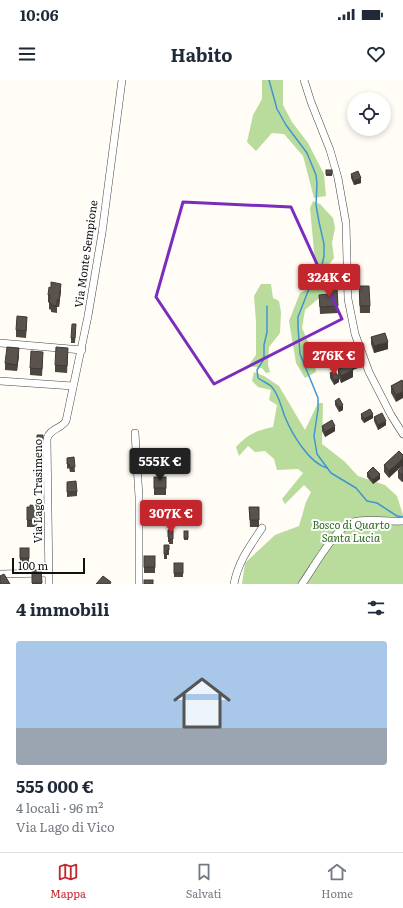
<!DOCTYPE html>
<html lang="it">
<head>
<meta charset="utf-8">
<style>
	:root { --surface:#fff; --page:#f2f2f3; --text:#1f2937; --muted:#747a83; --line:#e0e1e3; --accent:#c4262e }
	body { margin:0; font-family:Literata,serif; background:var(--page); color:var(--text); height:100vh; display:flex; flex-direction:column; font-size:15px; white-space:nowrap }
	* { box-sizing:border-box; margin:0 }
	p { font-size:13px; color:var(--muted) }
	.icon { flex:none; width:22px; height:22px; fill:none; stroke:currentColor; stroke-width:2; stroke-linecap:round; stroke-linejoin:round }
	.map { position:relative; height:504px; overflow:hidden }
	.panel { display:flex; flex-direction:column; background:var(--surface); flex:1 }
	.panel>* { flex:none }
	.fabs { position:absolute; left:347px; top:12px; display:grid; gap:8px }
	.fabs a { display:grid; place-items:center; width:44px; height:44px; border-radius:50%; background:var(--surface); box-shadow:0 2px 6px #0003; font-size:20px }
	.scale { position:absolute; left:12px; bottom:10px; width:73px; box-sizing:border-box; padding-left:4px; border:2px solid #111; border-top:0; font-size:11px; line-height:14px; white-space:nowrap; color:#111; -webkit-text-stroke:3px #fff; paint-order:stroke }
	.price { position:absolute; translate:-50% -34px; padding:0 9px; border-radius:4px; background:var(--accent); color:#fff; font-size:13px; line-height:26px; filter:drop-shadow(0 1px 2px #0008) }
	.price::after { content:''; position:absolute; left:50%; top:24px; width:12px; height:9px; margin-left:-6px; background:inherit; clip-path:polygon(0 0,100% 0,50% 100%) }
	.price.selected { background:#222; color:#fff }
	ul { padding:0; list-style:none }
	li { display:grid; align-content:center; gap:8px; height:212px; padding:0 16px }
	li+li { border-top:1px solid var(--line) }
	li span { display:grid; place-items:center; height:124px; border-radius:4px; color:#555 }
	li>.icon { margin-inline-start:auto }
	span .icon { width:72px; height:72px; fill:#fffc; stroke-width:1 }
	li b { font-size:17px }
	h2 { display:flex; justify-content:space-between; align-items:center; height:48px; padding:0 16px; font-size:17px }
	.status { display:flex; justify-content:space-between; align-items:center; height:28px; padding:0 20px; background:var(--surface); direction:ltr }
	.status svg { height:11px; fill:currentColor }
	header { display:flex; justify-content:space-between; align-items:center; height:52px; padding:0 16px; background:var(--surface); font-size:18px; font-weight:700 }
	.tabs { display:flex; justify-content:space-around; align-items:center; height:56px; border-top:1px solid var(--line); background:var(--surface); font-size:11px; color:var(--muted) }
	.tabs a { display:grid; justify-items:center; gap:2px }
	.tabs .selected { color:var(--accent) }
	.map>svg:first-child { display:block }
	.forest { fill:#b9dc9c }
	.lines { fill:none; stroke-linecap:round; stroke-linejoin:round }
	.stream { stroke:#3f96cf; stroke-width:1.5 }
	.minor-casing { stroke:#444; stroke-width:8 }
	.minor { stroke:#fff; stroke-width:7 }
	.wall { fill:#4d4742 }
	.shaded-wall { fill:#3f3936 }
	.building { fill:#5a524d; stroke:#3f3936 }
	.marked { fill:none; stroke:#7b2cbf; stroke-width:3; stroke-linejoin:round }
	.labels { text-anchor:middle; stroke-width:4; stroke-linejoin:round; paint-order:stroke }
	.street-label { font-size:11px; fill:#111; stroke:#fff }
	.park-label { font-size:11px; font-style:italic; fill:#2f6b1f; stroke:#fff }
</style>
</head>
<body>
<div class="status"><b>10:06</b><svg viewBox="0 0 49 12"><path d="M0 12V9h3v3zM5 12V6h3v6zM10 12V3h3v9zM15 12V0h3v12zM26 1h20v11H26zM47 4h2v5h-2z"/></svg></div>
<header><svg class="icon" aria-label="menu" viewBox="0 0 24 24"><path d="M4 6h16M4 12h16M4 18h16"/></svg>Habito<svg class="icon" aria-label="heart" viewBox="0 0 24 24"><path d="M12 20l-8-8c-3-5 5-10 8-4 3-6 11-1 8 4z"/></svg></header>
<div class="map">
<svg width="403" height="504" viewBox="0 0 403 504">
	<rect width="100%" height="100%" fill="#fffdf5"/>
	<g class="forest">
		<polygon points="262,0 283,0 283,25 292,42 308,63 324,94 326,116 314,118 303,76 284,54 272,53 256,71 247,62 253,35 262,19"/>
		<polygon points="313,121 320,124 333,138 335,148 332,163 334,178 318,199 310,197 315,182 310,128"/>
		<polygon points="323,203 335,204 341,209 325,213 305,230 302,248 313,273 316,292 305,298 296,283 289,241 300,213"/>
		<polygon points="261,204 271,204 273,218 279,221 281,232 280,253 269,267 268,285 270,292 266,293 262,288 248,286 256,275 256,242 254,216"/>
		<path d="M254 292 264 296 279 306 305 350 318 323H323L322 364 344 381 358 396 385 405 397 416 403 435V504H242L245 483 275 455 299 446 306 422 311 412 304 405 285 424 282 419 303 393 298 389 277 390 274 379 265 371 255 372 248 366 239 376 236 367C248 354 255 351 273 347L277 325 269 320 271 310 258 307 252 301Z"/>
	</g>
	<g class="lines">
		<g class="stream">
			<polyline points="269,0 277,29 286,45 307,73 316,95 317,104 316,125 319,142 324,164 324,176 322,185 312,201 298,237 298,247 300,274 318,318 318,329 314,356 317,374 331,393 356,408 367,421 377,423 397,436 403,437"/>
			<path d="M267 226V252L264 265V279L257 290 258 298C262 301 267 303 271 306 279 314 281 327 285 337 292 354 309 383 327 388"/>
		</g>
		<g class="minor-casing">
			<g id="minor">
				<polyline points="304,0 311,22 330,70 338,98 346,143 348,219 355,254 369,292 391,335 403,354"/>
				<polyline points="0,263 82,270"/>
				<polyline points="0,301 73,306"/>
				<polyline points="135,353 139,417 139,504"/>
				<polyline points="0,494 49,493"/>
				<path d="M49 504 47 359C49 349 61 349 66 341L88 236 102 153 122 0"/>
				<path d="M234 504C238 482 250 466 262 448"/>
				<path d="M302 504C312 490 337 445 353 442 368 438 387 442 403 441"/>
			</g>
		</g>
		<use href="#minor" class="minor"/>
	</g>
	<g class="wall">
		<rect x="326" y="90" width="6" height="6"/>
		<polygon points="351,94 361,103 354,105 351,98"/>
		<polygon points="339,190 338,201 329,200 329,195"/>
		<polygon points="359,206 370,226 370,233 360,233"/>
		<polygon points="328,207 338,226 338,233 320,234 319,215 328,214"/>
		<polygon points="61,210 59,227 57,227 57,233 51,232 51,230 49,229 49,222 48,222 48,215"/>
		<polygon points="27,244 26,258 16,257 16,250"/>
		<polygon points="76,248 75,263 71,263 71,258"/>
		<polygon points="371,257 388,269 374,273 371,264"/>
		<polygon points="19,275 17,291 5,290 5,283"/>
		<polygon points="68,275 67,293 55,292 55,285"/>
		<polygon points="43,279 42,296 30,295 30,288"/>
		<polygon points="349,282 358,288 353,290 353,297 341,303 338,296 338,289 340,289 340,283"/>
		<polygon points="330,293 339,302 334,305 330,298"/>
		<polygon points="402,300 396,322 391,313 391,306"/>
		<polygon points="335,321 343,330 339,332 335,325"/>
		<polygon points="361,334 373,338 364,343 361,339"/>
		<polygon points="374,337 386,345 378,350 374,341"/>
		<polygon points="322,346 335,351 325,357 322,351"/>
		<rect x="37" y="355" width="6" height="12"/>
		<polygon points="399,371 389,398 384,392 384,385"/>
		<polygon points="74,377 75,392 70,392 69,388 67,389 67,378"/>
		<polygon points="403,385 403,401 402,402 398,398 398,391"/>
		<polygon points="367,393 380,399 373,404 367,397"/>
		<rect x="154" y="397" width="12" height="18"/>
		<polygon points="67,402 77,412 77,416 67,417"/>
		<polygon points="38,426 37,447 27,447 27,427 30,427"/>
		<polygon points="249,427 259,427 259,447 250,447"/>
		<polygon points="168,450 173,450 173,464 169,464 169,462 168,462"/>
		<rect x="184" y="451" width="4" height="9"/>
		<polygon points="164,465 169,465 169,475 167,475 167,479 164,479"/>
		<polygon points="20,468 29,468 29,482 20,483"/>
		<rect x="144" y="476" width="11" height="17"/>
		<rect x="174" y="483" width="9" height="14"/>
		<polygon points="41,490 42,504 32,504 32,491"/>
	</g>
	<g class="shaded-wall">
		<polygon points="361,98 361,103 354,105 354,101"/>
		<polygon points="61,204 61,210 59,227 59,220"/>
		<polygon points="388,262 388,269 374,273 374,266"/>
		<polygon points="19,268 19,275 17,291 17,285"/>
		<polygon points="358,283 358,288 350,290 350,286"/>
		<polygon points="353,290 353,297 341,303 341,296"/>
		<polygon points="339,298 339,302 334,305 334,300"/>
		<polygon points="403,311 403,318 396,322 396,315"/>
		<polygon points="343,325 343,330 339,332 339,327"/>
		<polygon points="373,334 373,338 364,343 364,339"/>
		<polygon points="386,341 386,345 378,350 378,345"/>
		<polygon points="335,346 335,351 325,357 325,352"/>
		<polygon points="403,378 403,385 389,398 389,391"/>
		<polygon points="380,394 380,399 373,404 373,400"/>
		<polygon points="403,394 403,401 402,402 402,395"/>
	</g>
	<g class="building">
		<rect x="326" y="90" width="6" height="4"/>
		<polygon points="358,91 361,98 354,101 351,94"/>
		<polygon points="330,185 339,186 338,196 329,195"/>
		<polygon points="51,202 61,204 59,220 57,220 57,226 51,225 51,223 49,223 50,215 48,215 49,207 51,208"/>
		<polygon points="359,206 369,206 370,226 360,226"/>
		<polygon points="328,207 337,207 338,226 320,227 319,215 328,214"/>
		<polygon points="17,236 27,237 26,251 16,250"/>
		<polygon points="72,244 76,244 75,258 71,258"/>
		<polygon points="385,253 388,262 374,266 371,257"/>
		<polygon points="7,267 19,268 17,285 5,283"/>
		<polygon points="56,267 68,268 67,286 55,285"/>
		<polygon points="31,271 43,272 42,289 30,288"/>
		<polygon points="356,278 358,283 350,286 349,281"/>
		<polygon points="348,279 353,290 341,296 338,289 342,288 340,283"/>
		<polygon points="335,291 339,298 334,300 330,293"/>
		<polygon points="402,300 403,303 403,311 396,315 391,306"/>
		<polygon points="339,318 343,325 339,327 335,321"/>
		<polygon points="370,329 373,334 364,339 361,334"/>
		<polygon points="382,333 386,341 378,345 374,337"/>
		<polygon points="332,340 335,346 325,352 322,346"/>
		<polygon points="37,355 43,355 43,363 37,362"/>
		<polygon points="399,371 403,375 403,378 389,391 384,385"/>
		<polygon points="74,377 75,387 70,388 69,384 67,384 67,378"/>
		<polygon points="403,385 403,394 402,395 398,391"/>
		<polygon points="373,387 380,394 373,400 367,393"/>
		<rect x="154" y="397" width="12" height="11"/>
		<polygon points="76,401 77,412 67,412 67,402"/>
		<polygon points="30,425 38,426 37,441 27,440 27,427 30,427"/>
		<polygon points="249,427 259,427 259,440 250,440"/>
		<polygon points="168,450 173,450 173,459 169,459 169,457 168,457"/>
		<rect x="184" y="451" width="4" height="7"/>
		<polygon points="164,465 169,465 169,470 167,470 167,474 164,474"/>
		<rect x="20" y="468" width="9" height="10"/>
		<rect x="144" y="476" width="11" height="11"/>
		<rect x="174" y="483" width="9" height="10"/>
		<polygon points="41,490 42,503 32,503 32,491"/>
		<polygon points="4,494 10,504 0,504 0,496"/>
		<polygon points="103,496 111,502 110,504 96,504"/>
		<rect x="144" y="500" width="9" height="4"/>
	</g>
	<path class="marked" d="M183 122 291 127 342 239 214 304 156 217Z"/>
	<g class="labels">
		<g class="street-label">
			<text transform="translate(86 174) rotate(-82)" y="4">Via Monte Sempione</text>
			<text transform="translate(38 411) rotate(-90)" y="4">Via Lago Trasimeno</text>
		</g>
		<g class="park-label">
			<text x="351" y="449">Bosco di Quarto<tspan x="351" dy="13">Santa Lucia</tspan></text>
		</g>
	</g>
</svg>
<div class="fabs">
<a><svg class="icon" aria-label="locate" viewBox="0 0 24 24"><circle cx="12" cy="12" r="6"/><path d="M12 2v4M12 18v4M2 12h4M18 12h4"/></svg></a>
</div>
<div class="scale">100 m</div>
<b class="price" style="left:329px;top:218px">324K €</b>
<b class="price" style="left:334px;top:296px">276K €</b>
<b class="price selected" style="left:160px;top:402px">555K €</b>
<b class="price" style="left:171px;top:454px">307K €</b>
</div>
<section class="panel">
<h2>4 immobili<svg class="icon" aria-label="filters" viewBox="0 0 24 24"><path d="M4 7h16M4 17h16"/><circle cx="9" cy="7" r="2"/><circle cx="15" cy="17" r="2"/></svg></h2>
<ul>
<li><span style="background:linear-gradient(#a9c7e8 70%,#9aa5b1 0)"><svg class="icon" aria-label="home" viewBox="0 0 24 24"><path d="M3 11l9-7 9 7M6 9v11h12V9"/></svg></span><div><b>555 000 €</b><p>4 locali · 96 m²</p><p>Via Lago di Vico</p></div></li>
</ul>
</section>
<nav class="tabs">
<a class="selected"><svg class="icon" aria-label="map" viewBox="0 0 24 24"><path d="M3 6l6-2 6 2 6-2v14l-6 2-6-2-6 2zM9 4v14M15 6v14"/></svg>Mappa</a>
<a><svg class="icon" aria-label="saved" viewBox="0 0 24 24"><path d="M7 4h10v16l-5-4-5 4z"/></svg>Salvati</a>
<a><svg class="icon" aria-label="home" viewBox="0 0 24 24"><path d="M3 11l9-7 9 7M6 9v11h12V9"/></svg>Home</a>
</nav>
</body>
</html>
